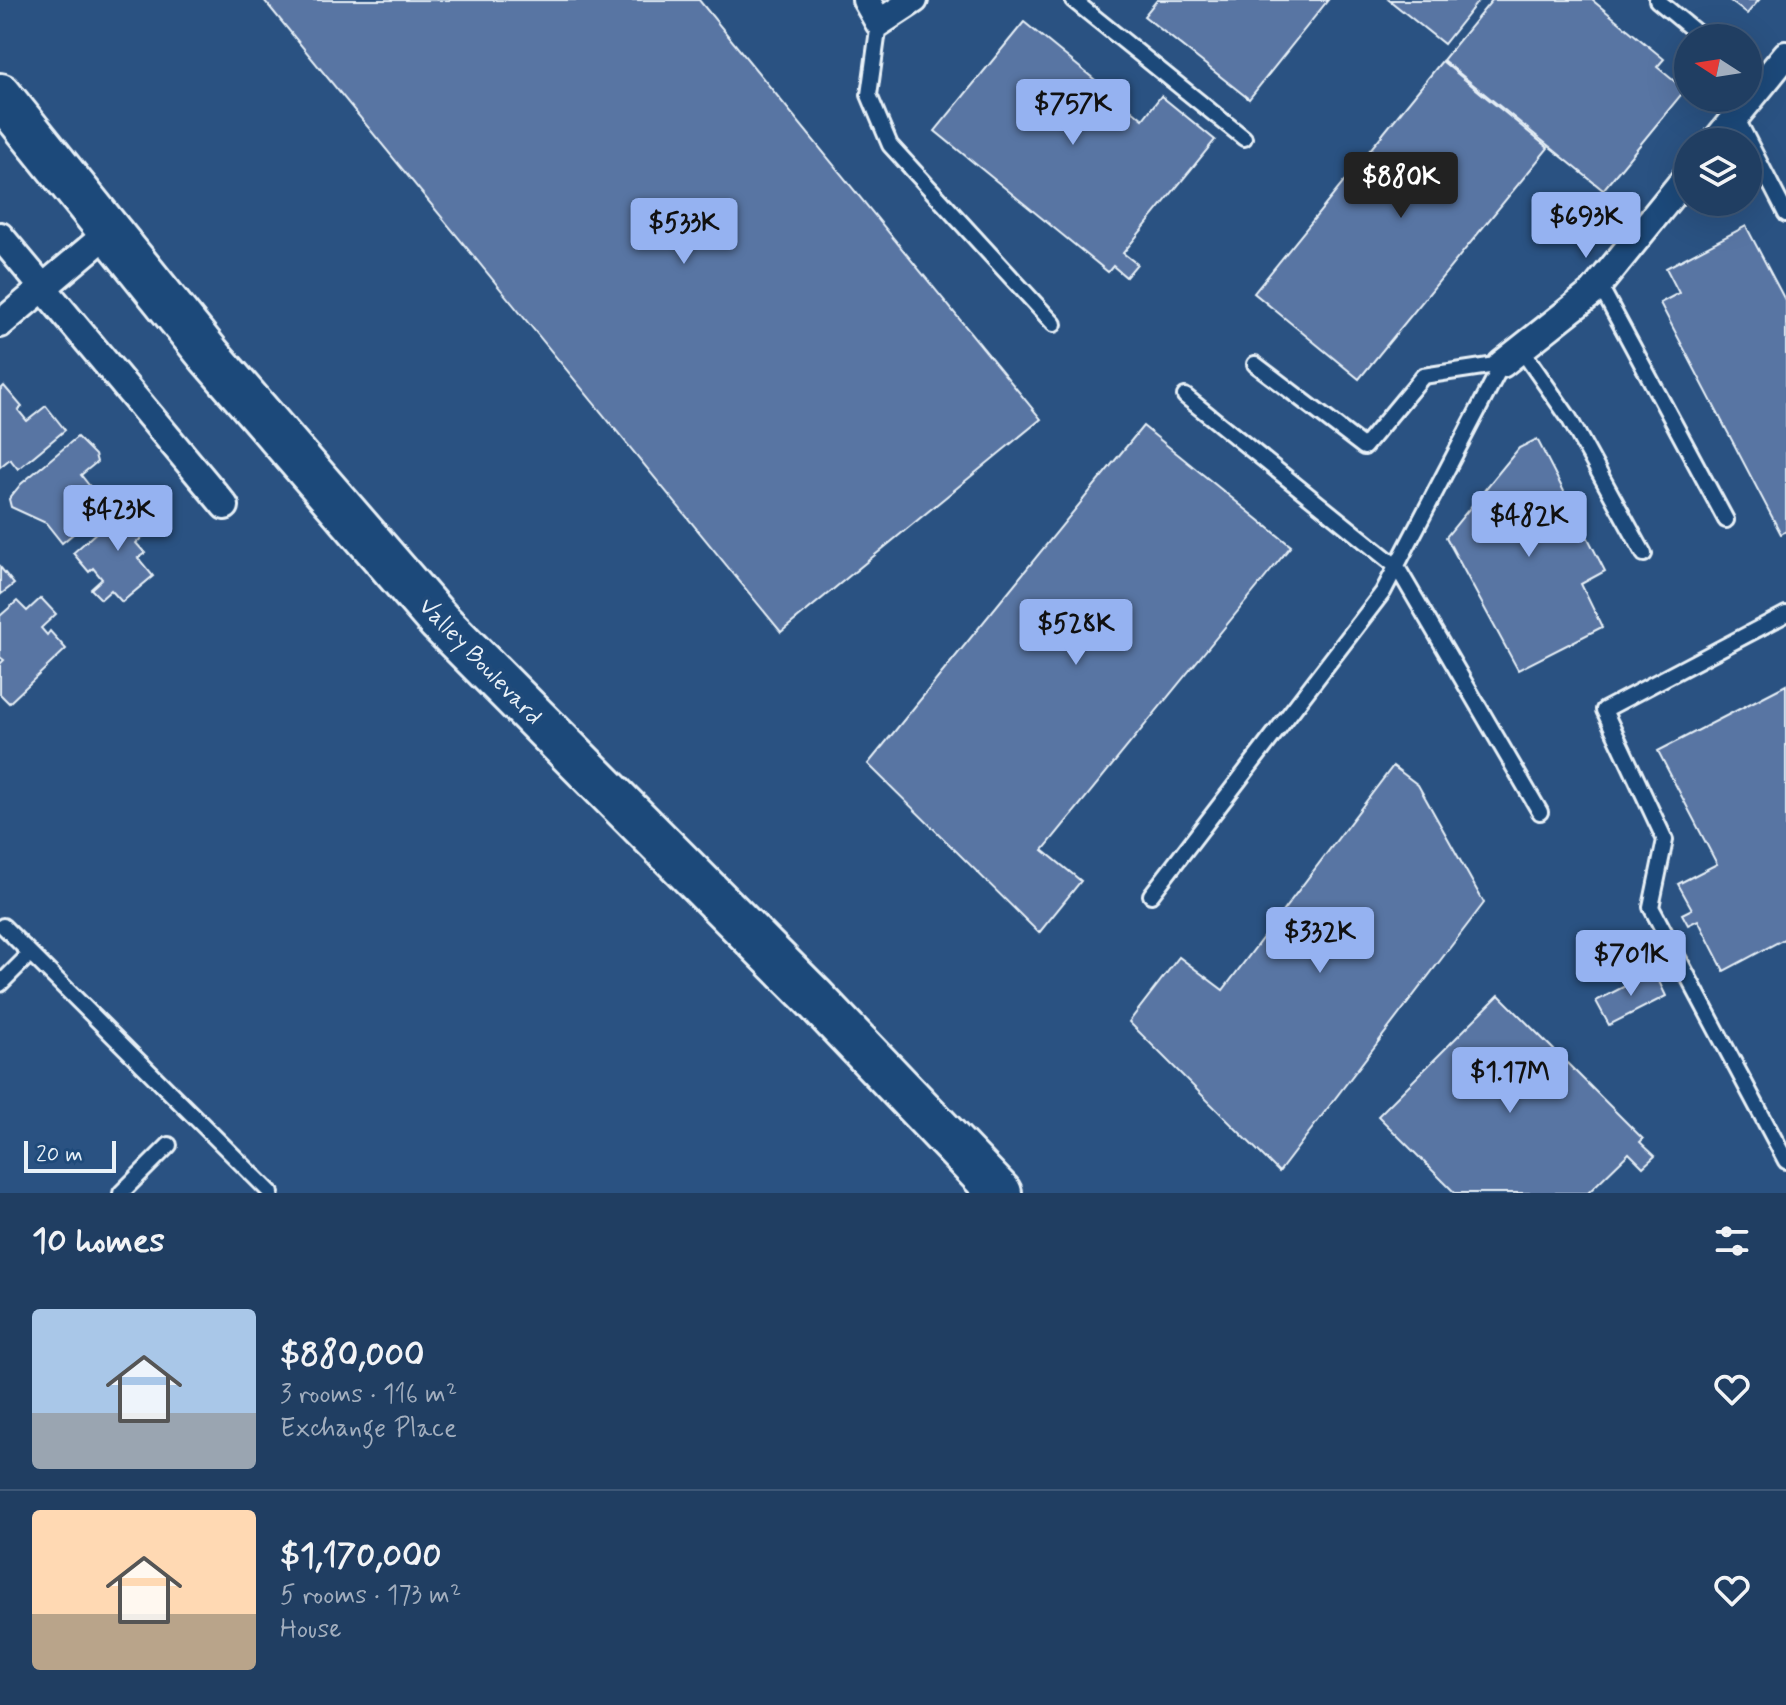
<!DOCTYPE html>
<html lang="en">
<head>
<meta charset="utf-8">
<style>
	:root { --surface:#203e62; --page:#284568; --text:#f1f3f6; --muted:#a2aebe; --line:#3d5777; --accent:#95b2f1 }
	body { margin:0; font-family:Mynerve,sans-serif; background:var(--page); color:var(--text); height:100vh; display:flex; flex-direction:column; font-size:30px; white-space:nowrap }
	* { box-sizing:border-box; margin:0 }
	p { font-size:26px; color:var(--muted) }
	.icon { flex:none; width:44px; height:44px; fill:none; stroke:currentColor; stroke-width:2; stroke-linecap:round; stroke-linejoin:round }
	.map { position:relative; height:1193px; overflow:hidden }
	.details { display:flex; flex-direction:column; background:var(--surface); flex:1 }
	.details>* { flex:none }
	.needle { width:52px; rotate:282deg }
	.tools { position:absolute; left:1674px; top:24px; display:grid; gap:16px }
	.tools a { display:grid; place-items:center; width:88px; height:88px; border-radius:50%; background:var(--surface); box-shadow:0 8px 32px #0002,0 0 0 2px var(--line); font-size:40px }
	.scale { position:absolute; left:24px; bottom:20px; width:92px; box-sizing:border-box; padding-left:8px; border:4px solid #e8f1f8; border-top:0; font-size:22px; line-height:28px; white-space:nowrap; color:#e8f1f8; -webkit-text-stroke:6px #1f4a7a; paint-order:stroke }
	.price { position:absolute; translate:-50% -68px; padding:0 18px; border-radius:8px; background:var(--accent); color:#111; font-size:26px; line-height:52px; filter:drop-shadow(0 2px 4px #0008) }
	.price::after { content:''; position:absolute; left:50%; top:48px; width:24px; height:18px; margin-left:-12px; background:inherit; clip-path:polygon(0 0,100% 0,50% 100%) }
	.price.active { background:#222; color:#fff }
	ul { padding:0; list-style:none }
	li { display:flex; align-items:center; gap:24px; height:200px; padding:0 32px }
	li+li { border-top:2px solid var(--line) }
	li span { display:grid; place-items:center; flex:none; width:224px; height:160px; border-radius:8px; color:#555 }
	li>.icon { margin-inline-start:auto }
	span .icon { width:96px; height:96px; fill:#fffc; stroke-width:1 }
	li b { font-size:34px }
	h2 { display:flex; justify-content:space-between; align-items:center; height:96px; padding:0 32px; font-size:34px }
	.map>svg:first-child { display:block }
	.building { fill:#5874a3; stroke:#e8f1f8; stroke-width:2 }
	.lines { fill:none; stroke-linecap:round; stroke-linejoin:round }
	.service-casing { stroke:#e8f1f8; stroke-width:20 }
	.minor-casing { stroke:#e8f1f8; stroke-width:32 }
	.primary-casing { stroke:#e8f1f8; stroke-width:48 }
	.service { stroke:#1f4a7a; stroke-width:14 }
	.minor { stroke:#1f4a7a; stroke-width:26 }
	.primary { stroke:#1f4a7a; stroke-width:42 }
	.labels { text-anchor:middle; stroke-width:8; stroke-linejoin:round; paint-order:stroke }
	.street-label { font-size:24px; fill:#e8f1f8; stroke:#1f4a7a }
</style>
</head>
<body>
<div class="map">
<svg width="1786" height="1193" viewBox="0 0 1786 1193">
	<rect width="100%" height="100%" fill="#2a5282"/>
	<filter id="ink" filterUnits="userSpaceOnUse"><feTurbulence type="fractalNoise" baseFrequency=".0125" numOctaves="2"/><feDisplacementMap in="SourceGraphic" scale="16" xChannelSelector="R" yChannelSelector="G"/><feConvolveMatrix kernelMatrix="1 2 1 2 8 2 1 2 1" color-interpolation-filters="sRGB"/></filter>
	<g filter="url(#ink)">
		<g class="building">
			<polygon points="264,0 699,0 1041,419 781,632"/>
			<polygon points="1157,0 1328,0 1249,99 1144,16"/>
			<polygon points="1389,0 1479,0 1444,44"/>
			<polygon points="1492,0 1592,0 1664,59 1657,67 1685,90 1603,190 1443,60"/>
			<polygon points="1729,0 1759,0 1747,14"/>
			<polygon points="1024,22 1143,119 1161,96 1215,140 1123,253 1137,264 1126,277 1113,266 1108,272 935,131"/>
			<polygon points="1442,61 1548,148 1359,379 1254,293"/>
			<polygon points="1746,226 1786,302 1786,531 1781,534 1660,303 1679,293 1666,268"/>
			<polygon points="4,386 22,407 18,410 27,421 46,406 65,430 18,469 10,459 0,467 0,390"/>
			<polygon points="1143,426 1291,546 1043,850 1081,881 1039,933 868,764"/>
			<polygon points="77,437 95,455 97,462 81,475 106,507 101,511 105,515 99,520 95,516 62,543 46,523 11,507 9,499 21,484"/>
			<polygon points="1537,439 1605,571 1581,584 1602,627 1518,670 1446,537 1519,448"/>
			<polygon points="133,500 155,526 136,543 145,553 138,558 153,576 122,602 111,590 101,599 91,589 102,579 93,568 89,572 73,553"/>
			<polygon points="0,567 14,584 0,595"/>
			<polygon points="41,598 56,614 41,628 47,635 50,631 66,649 9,703 0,694 0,664 4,660 0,657 0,616 17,601 27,611"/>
			<polygon points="1786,685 1786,938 1724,971 1698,920 1688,925 1682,914 1692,909 1678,884 1717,864 1658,751"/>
			<polygon points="1393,766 1418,785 1484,903 1279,1172 1129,1022 1179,957 1223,990"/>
			<polygon points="1654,971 1666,996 1609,1025 1596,1001"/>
			<polygon points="1499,995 1643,1139 1640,1142 1655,1156 1643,1167 1629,1153 1588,1193 1455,1193 1378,1116"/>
		</g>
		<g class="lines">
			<g class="service-casing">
				<g id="service">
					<polyline points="1073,0 1244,138"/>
					<polyline points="1657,0 1703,38"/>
					<polyline points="879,23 869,95 890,145 1054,324"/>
					<polyline points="1736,117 1786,214"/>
					<polyline points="1599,284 1726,520"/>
					<polyline points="1521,349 1569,418 1644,554"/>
					<polyline points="1255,364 1364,447 1423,376 1502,364"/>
					<polyline points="1185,396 1397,567 1540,812"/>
					<polyline points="1786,614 1604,710 1665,840 1651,907 1786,1161"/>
					<polyline points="1151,895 1383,592 1502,364"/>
					<polyline points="3,926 271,1193"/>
					<polyline points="0,984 29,955"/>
					<polyline points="121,1193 169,1145"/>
				</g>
			</g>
			<g class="minor-casing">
				<g id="minor">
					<polyline points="866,0 879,23 914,0"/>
					<polyline points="1715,142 1786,55"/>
					<polyline points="0,236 225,506"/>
					<polyline points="0,324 108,233"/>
					<polyline points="1502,364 1593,292 1688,175"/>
				</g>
			</g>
			<g class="primary-casing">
				<polyline id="primary" points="0,95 209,355 439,621 814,998 1000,1193"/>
			</g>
			<use href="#service" class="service"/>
			<use href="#minor" class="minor"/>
			<use href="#primary" class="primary"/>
		</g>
	</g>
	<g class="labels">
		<g class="street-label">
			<text transform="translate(481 661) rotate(46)" y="8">Valley Boulevard</text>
		</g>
	</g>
</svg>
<div class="tools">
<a><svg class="needle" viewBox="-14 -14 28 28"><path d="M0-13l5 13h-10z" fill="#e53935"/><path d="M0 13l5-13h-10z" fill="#a2aebe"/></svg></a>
<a><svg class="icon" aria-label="layers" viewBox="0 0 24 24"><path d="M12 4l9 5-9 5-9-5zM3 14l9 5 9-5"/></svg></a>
</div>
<div class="scale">20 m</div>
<b class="price" style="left:1073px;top:147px">$757K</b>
<b class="price active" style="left:1401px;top:220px">$880K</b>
<b class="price" style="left:1586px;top:260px">$693K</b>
<b class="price" style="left:684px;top:266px">$533K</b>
<b class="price" style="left:118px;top:553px">$423K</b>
<b class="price" style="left:1529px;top:559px">$482K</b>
<b class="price" style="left:1076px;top:667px">$528K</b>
<b class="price" style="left:1320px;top:975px">$332K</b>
<b class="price" style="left:1631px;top:998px">$701K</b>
<b class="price" style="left:1510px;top:1115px">$1.17M</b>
</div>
<section class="details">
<h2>10 homes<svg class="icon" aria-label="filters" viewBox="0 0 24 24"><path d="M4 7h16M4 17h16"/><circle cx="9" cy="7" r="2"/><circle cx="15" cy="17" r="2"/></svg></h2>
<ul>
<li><span style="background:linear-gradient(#a9c7e8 65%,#9aa5b1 0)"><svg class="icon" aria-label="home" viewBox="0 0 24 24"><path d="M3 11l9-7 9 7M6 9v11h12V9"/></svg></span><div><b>$880,000</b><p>3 rooms · 116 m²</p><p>Exchange Place</p></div><svg class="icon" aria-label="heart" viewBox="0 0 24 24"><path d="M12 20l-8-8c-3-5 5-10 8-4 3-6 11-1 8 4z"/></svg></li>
<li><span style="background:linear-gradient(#ffd9b3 65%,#b9a48a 0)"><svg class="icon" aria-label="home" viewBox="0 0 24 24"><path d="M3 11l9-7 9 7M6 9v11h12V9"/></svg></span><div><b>$1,170,000</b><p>5 rooms · 173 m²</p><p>House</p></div><svg class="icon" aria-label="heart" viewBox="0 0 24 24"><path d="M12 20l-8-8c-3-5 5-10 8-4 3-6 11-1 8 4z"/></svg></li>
</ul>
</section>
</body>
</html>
